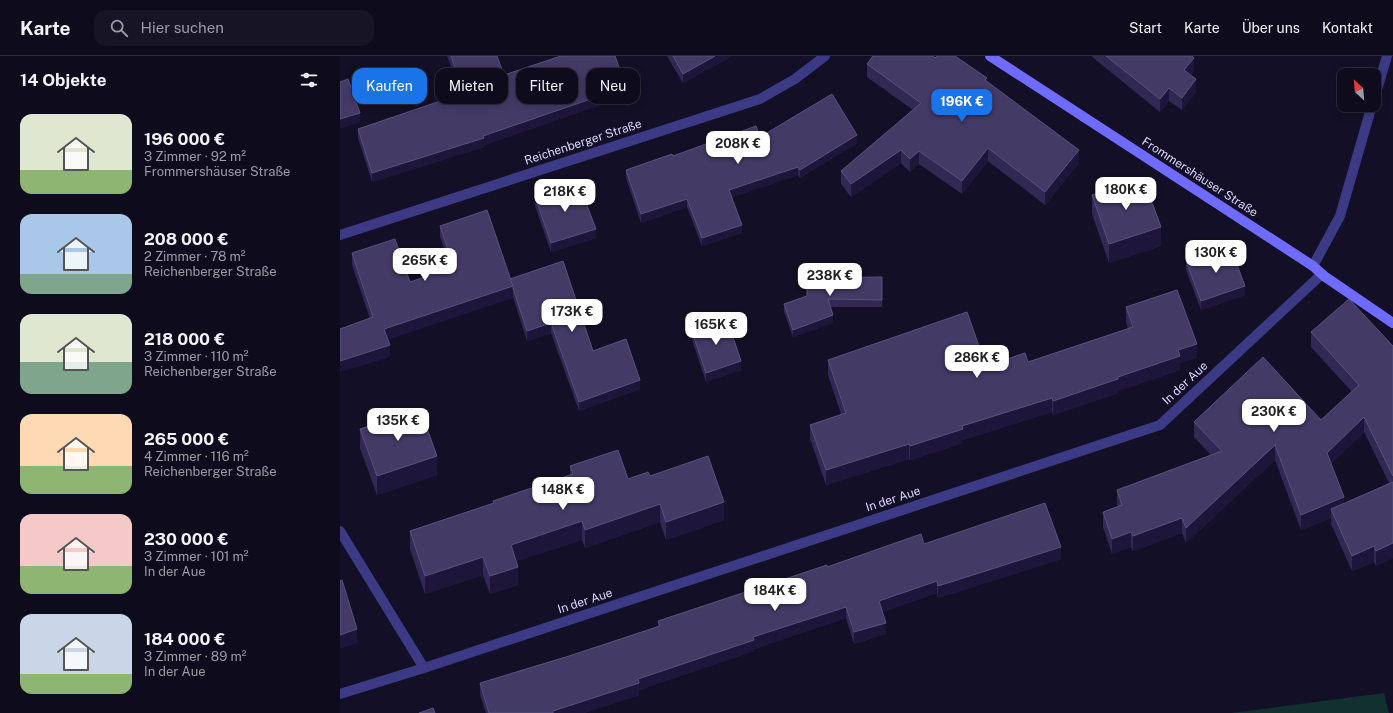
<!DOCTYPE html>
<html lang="de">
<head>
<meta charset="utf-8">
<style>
	:root { --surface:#0e0b1c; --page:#171425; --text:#f1f3f6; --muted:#9b9ba3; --line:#2e2b3b; --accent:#1a73e8 }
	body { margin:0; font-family:"Public Sans",sans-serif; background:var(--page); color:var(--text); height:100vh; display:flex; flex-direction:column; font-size:15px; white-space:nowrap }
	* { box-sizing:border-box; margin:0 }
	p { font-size:13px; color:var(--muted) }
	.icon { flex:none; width:22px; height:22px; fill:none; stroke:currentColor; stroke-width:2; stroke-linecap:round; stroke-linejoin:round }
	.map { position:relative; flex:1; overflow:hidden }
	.sheet { display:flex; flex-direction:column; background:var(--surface); width:340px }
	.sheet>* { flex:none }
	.hud { position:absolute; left:12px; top:12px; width:380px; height:36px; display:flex; gap:8px }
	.needle { width:26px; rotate:334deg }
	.buttons { position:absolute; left:997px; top:12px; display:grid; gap:8px }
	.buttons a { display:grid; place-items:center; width:44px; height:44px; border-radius:8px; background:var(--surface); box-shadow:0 2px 10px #0003,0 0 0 1px var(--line); font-size:20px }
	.price { position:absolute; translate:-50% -34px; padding:0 9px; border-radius:8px; background:#fff; color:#222; font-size:13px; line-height:26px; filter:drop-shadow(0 1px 2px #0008) }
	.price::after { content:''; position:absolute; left:50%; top:24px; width:12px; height:9px; margin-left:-6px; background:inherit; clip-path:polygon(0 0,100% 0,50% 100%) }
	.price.current { background:var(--accent); color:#fff }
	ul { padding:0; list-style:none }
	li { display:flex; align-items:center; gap:12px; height:100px; padding:0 20px }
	li span { display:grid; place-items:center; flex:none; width:112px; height:80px; border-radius:12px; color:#555 }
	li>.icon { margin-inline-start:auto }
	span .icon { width:48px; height:48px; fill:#fffc; stroke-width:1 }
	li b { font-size:17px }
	h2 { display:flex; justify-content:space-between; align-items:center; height:48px; padding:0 20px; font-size:17px }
	.pill { padding:0 14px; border-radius:12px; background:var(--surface); box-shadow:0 2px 10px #0003,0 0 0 1px var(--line); font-size:14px; line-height:36px }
	.pill.current { background:var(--accent); color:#fff }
	header { display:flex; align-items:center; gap:24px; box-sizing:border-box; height:56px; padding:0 20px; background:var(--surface); border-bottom:1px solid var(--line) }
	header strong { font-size:19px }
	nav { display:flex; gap:22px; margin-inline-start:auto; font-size:14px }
	.search { width:280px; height:36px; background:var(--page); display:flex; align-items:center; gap:10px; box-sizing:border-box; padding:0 14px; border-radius:12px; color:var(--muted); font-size:15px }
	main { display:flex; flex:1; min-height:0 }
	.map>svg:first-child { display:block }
	.green { fill:#12302f }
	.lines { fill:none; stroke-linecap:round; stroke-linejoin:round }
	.street { stroke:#3d3a85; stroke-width:10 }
	.secondary { stroke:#6f6bff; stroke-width:10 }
	.wall { fill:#312854; fill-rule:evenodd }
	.shaded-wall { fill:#1d163a }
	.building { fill:#433a66; stroke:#5a527e }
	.labels { text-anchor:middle; stroke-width:4; stroke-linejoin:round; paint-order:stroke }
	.street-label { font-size:12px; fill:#d9d4ff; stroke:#130f26 }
</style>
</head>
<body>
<header>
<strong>Karte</strong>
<div class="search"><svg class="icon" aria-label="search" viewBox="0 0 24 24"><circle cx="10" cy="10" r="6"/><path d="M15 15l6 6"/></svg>Hier suchen</div>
<nav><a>Start</a><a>Karte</a><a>Über uns</a><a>Kontakt</a></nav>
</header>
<main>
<section class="sheet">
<h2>14 Objekte<svg class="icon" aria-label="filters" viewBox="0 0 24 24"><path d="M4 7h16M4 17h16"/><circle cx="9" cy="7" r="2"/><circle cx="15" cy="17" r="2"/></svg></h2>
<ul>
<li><span style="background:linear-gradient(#dfe7d0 70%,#8fb573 0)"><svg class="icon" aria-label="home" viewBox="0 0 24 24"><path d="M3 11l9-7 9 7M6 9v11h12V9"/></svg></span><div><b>196 000 €</b><p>3 Zimmer · 92 m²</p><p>Frommershäuser Straße</p></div></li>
<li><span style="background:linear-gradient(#a9c7e8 75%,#7fa58c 0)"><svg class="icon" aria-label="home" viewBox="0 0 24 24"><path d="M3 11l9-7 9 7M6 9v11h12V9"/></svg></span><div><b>208 000 €</b><p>2 Zimmer · 78 m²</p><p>Reichenberger Straße</p></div></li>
<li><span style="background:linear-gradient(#dfe7d0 60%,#7fa58c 0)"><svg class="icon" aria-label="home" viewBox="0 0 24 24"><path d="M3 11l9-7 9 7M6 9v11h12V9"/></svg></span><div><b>218 000 €</b><p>3 Zimmer · 110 m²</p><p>Reichenberger Straße</p></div></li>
<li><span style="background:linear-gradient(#ffd9b3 65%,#8fb573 0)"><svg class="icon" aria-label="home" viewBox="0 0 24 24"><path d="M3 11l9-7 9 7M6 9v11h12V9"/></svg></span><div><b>265 000 €</b><p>4 Zimmer · 116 m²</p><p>Reichenberger Straße</p></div></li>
<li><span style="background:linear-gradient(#f6c9c9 65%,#8fb573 0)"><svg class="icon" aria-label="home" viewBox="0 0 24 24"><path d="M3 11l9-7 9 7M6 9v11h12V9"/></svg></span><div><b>230 000 €</b><p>3 Zimmer · 101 m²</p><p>In der Aue</p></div></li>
<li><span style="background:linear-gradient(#c9d6e8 75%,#8fb573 0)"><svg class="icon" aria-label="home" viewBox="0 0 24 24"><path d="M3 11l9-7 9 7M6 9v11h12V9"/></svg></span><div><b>184 000 €</b><p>3 Zimmer · 89 m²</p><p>In der Aue</p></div></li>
</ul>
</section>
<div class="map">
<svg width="1053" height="657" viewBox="0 0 1053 657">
	<rect width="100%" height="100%" fill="#130f26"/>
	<polygon class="green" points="1044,637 1049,657 891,657"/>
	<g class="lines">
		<g class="street">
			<polyline points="1034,44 1047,0"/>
			<polyline points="0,179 420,43 455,23 485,0"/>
			<polyline points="973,210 1000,160 1032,49"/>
			<polyline points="0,475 84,612"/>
			<polyline points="0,638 84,612 820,369 982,218"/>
		</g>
		<polyline class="secondary" points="650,0 973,210 984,220 1053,267"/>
	</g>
	<g class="wall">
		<polygon points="107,0 157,0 164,19 286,40 144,89 144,91 32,126 18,82 18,73 121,38"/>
		<polygon points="327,0 392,0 343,27"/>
		<polygon points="751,0 852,0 854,14 851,19 856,36 842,54 829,45 820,56"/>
		<polygon points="595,2 647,25 739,107 705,149 648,105 622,138 579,108 570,116 561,107 511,141 501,128 501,115 573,54 527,21 527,8"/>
		<polygon points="420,81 517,87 460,122 458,119 392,141 402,177 362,190 347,151 301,167 286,122 286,114 333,100"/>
		<polygon points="752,139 821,190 769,207 752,158"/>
		<polygon points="195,141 256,182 211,196 195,150"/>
		<polygon points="100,170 170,223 253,295 300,333 239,355 211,277 187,285 173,241 48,283 50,301 30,263 12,209 12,197 70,226 111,213 100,181"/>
		<polygon points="846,205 905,239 861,254 846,214"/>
		<polygon points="542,221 542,251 490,251 493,267 453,281 444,256 444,248"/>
		<polygon points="786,251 857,302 840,307 840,314 778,335 778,337 713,359 712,356 623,384 623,387 570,404 569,403 486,429 470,383 470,369 501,358 488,319 488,304 646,310 688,306 788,273 786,266"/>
		<polygon points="352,275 401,314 366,326 352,284"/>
		<path d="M971 276 1053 290V502L1036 510 1034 506 1012 515 991 468V462L961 474 935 404 846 487 842 477 793 495 791 491 772 498 763 471V456L778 451 777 449V434L871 399 854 381V366L981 364 1012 336 971 291ZM1024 376 1049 427 1004 448 991 408Z"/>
		<polygon points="20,373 97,419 37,439 20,392"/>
		<polygon points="230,410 288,423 310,420 384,464 326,484 320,466 245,492 242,484 176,505 178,529 150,538 143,519 85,538 70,493 70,475 153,448 153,445 230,419"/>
		<polygon points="584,488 721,503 598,542 597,537 542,556 546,578 514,588 506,562 414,593 414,595 299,634 299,639 244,657 146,657 140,639 140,627 229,600 318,570 318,565 487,511"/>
	</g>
	<g class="shaded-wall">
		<polygon points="375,0 392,0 343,27 343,18"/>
		<polygon points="854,2 854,14 844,27 844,14"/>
		<polygon points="856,23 856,36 842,54 842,42"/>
		<polygon points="286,31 286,40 144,89 144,91 32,126 32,117"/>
		<polygon points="829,32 829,45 820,56 820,43"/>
		<polygon points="20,57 20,66 0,73 0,63"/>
		<polygon points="517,79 517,87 460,122 460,114"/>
		<polygon points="648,92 648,105 622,138 622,125"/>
		<polygon points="561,94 561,107 511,141 511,128"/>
		<polygon points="739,94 739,107 705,149 705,136"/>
		<polygon points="579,95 579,108 570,116 570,103"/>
		<polygon points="458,111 458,119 389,142 389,134"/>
		<polygon points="347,143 347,151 301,167 301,158"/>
		<polygon points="402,169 402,177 362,190 362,182"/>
		<polygon points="821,171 821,190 769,207 769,188"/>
		<polygon points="256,173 256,182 211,196 211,187"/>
		<polygon points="173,230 173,242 44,285 44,273"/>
		<polygon points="905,230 905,239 861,254 861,245"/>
		<polygon points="493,259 493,267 453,281 453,274"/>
		<polygon points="211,267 211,277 187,285 187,275"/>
		<polygon points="857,288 857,302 840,307 840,314 778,335 778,337 713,359 713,345 778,321 838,294"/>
		<polygon points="50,289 50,301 0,316 0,305"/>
		<polygon points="401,305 401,314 366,326 366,317"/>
		<polygon points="300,324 300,333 239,355 239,346"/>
		<polygon points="712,342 712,356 623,384 623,387 570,404 570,390 622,370"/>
		<polygon points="1024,361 1024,376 987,412 987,397"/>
		<polygon points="569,388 569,403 486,429 486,414"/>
		<polygon points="935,389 935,404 846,487 846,472"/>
		<polygon points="97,400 97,419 37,439 37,420"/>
		<polygon points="1004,441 1004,456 991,453 991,462 961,474 961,459"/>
		<polygon points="384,446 384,464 326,484 326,466"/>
		<polygon points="320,448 320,466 245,492 245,474"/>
		<polygon points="842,462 842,477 793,495 793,480"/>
		<polygon points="242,465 242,484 171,507 171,489"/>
		<polygon points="791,476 791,491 772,498 772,483"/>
		<polygon points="1053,487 1053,502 1036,510 1036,495"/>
		<polygon points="1034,490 1034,506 1012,515 1012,500"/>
		<polygon points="721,491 721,503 598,542 598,530"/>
		<polygon points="143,501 143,519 85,538 85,520"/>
		<polygon points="178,511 178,529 150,538 150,520"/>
		<polygon points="597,525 597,537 539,557 539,545"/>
		<polygon points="506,551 506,562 414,593 414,595 299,634 299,639 244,657 213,657 213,655 298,623 413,581"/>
		<polygon points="546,567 546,578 514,588 514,576"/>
		<polygon points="17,573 17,587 0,593 0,579"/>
	</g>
	<g class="building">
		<polygon points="111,0 157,0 164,19 221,0 275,0 286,31 143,80 144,82 32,117 18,73 124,37"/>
		<polygon points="333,0 375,0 343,18"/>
		<polygon points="533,0 593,0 595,2 597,0 615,0 647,22 645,24 739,94 705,136 648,92 622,125 579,95 570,103 561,94 511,128 501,115 581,47 527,8"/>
		<polygon points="766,0 852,0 854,2 844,14 856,23 842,42 829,32 820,43"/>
		<polygon points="8,23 20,57 0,63 0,26"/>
		<polygon points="492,38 517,79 460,114 458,111 389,134 402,169 362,182 347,143 301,158 286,114 332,98 333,100 416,70 420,81"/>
		<polygon points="803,122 821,171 769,188 752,139"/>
		<polygon points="238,126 256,173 211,187 195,141"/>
		<polygon points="147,154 173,230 44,273 50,289 0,305 0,273 33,261 12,197 55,183 70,226 114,211 100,170"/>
		<polygon points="890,190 905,230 861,245 846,205"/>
		<polygon points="223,205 253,295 286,283 300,324 239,346 211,267 187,275 173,232 173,230 170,223"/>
		<polygon points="542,221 542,244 488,243 493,259 453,274 444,248 467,240 467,222"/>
		<polygon points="837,234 857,288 838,294 840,300 778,321 778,323 713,345 712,342 622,370 623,373 570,390 569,388 486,414 470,369 506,357 488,304 627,256 646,310 685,297 688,306 793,271 786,251"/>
		<polygon points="1009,243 1053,290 1053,420 1024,361 987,397 1004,441 961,459 935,389 846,472 842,462 793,480 791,476 772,483 763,456 782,449 777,434 882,395 854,366 923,301 981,364 1019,329 971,276"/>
		<polygon points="387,263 401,305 366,317 352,275"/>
		<polygon points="80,353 97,400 37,420 20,373"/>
		<polygon points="278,394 288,423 308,416 310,420 368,400 384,446 326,466 320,448 245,474 242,465 171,489 178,511 150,520 143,501 85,520 70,475 154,447 153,445 233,418 230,410"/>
		<polygon points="1053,426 1053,487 1036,495 1034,490 1012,500 991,453"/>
		<polygon points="705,447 721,491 598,530 597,525 539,545 546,567 514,576 506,551 413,581 414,584 298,623 299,627 213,655 213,657 149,657 140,627 229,600 320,570 318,565 487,509 487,511 581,478 584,488"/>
		<polygon points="2,524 17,573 0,579 0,525"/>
		<polygon points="93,652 95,657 79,657"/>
	</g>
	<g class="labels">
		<g class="street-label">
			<text transform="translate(243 86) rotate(-18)" y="4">Reichenberger Straße</text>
			<text transform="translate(860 121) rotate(33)" y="4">Frommershäuser Straße</text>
			<text transform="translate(845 327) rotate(-43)" y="4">In der Aue</text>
			<text transform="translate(553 443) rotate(-18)" y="4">In der Aue</text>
			<text transform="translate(245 545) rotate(-18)" y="4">In der Aue</text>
		</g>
	</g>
</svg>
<div class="buttons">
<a><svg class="needle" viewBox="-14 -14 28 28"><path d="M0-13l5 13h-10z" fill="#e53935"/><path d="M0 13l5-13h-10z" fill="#9b9ba3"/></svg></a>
</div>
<b class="price current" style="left:622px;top:67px">196K €</b>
<b class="price" style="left:398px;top:109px">208K €</b>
<b class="price" style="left:786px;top:155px">180K €</b>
<b class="price" style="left:225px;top:157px">218K €</b>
<b class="price" style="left:876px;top:218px">130K €</b>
<b class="price" style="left:85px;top:226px">265K €</b>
<b class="price" style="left:490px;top:241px">238K €</b>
<b class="price" style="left:232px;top:277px">173K €</b>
<b class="price" style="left:376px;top:290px">165K €</b>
<b class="price" style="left:637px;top:323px">286K €</b>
<b class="price" style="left:934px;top:377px">230K €</b>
<b class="price" style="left:58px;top:386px">135K €</b>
<b class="price" style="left:223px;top:455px">148K €</b>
<b class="price" style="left:435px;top:556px">184K €</b>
<div class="hud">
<a class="pill current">Kaufen</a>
<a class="pill">Mieten</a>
<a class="pill">Filter</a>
<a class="pill">Neu</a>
</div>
</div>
</main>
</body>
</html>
